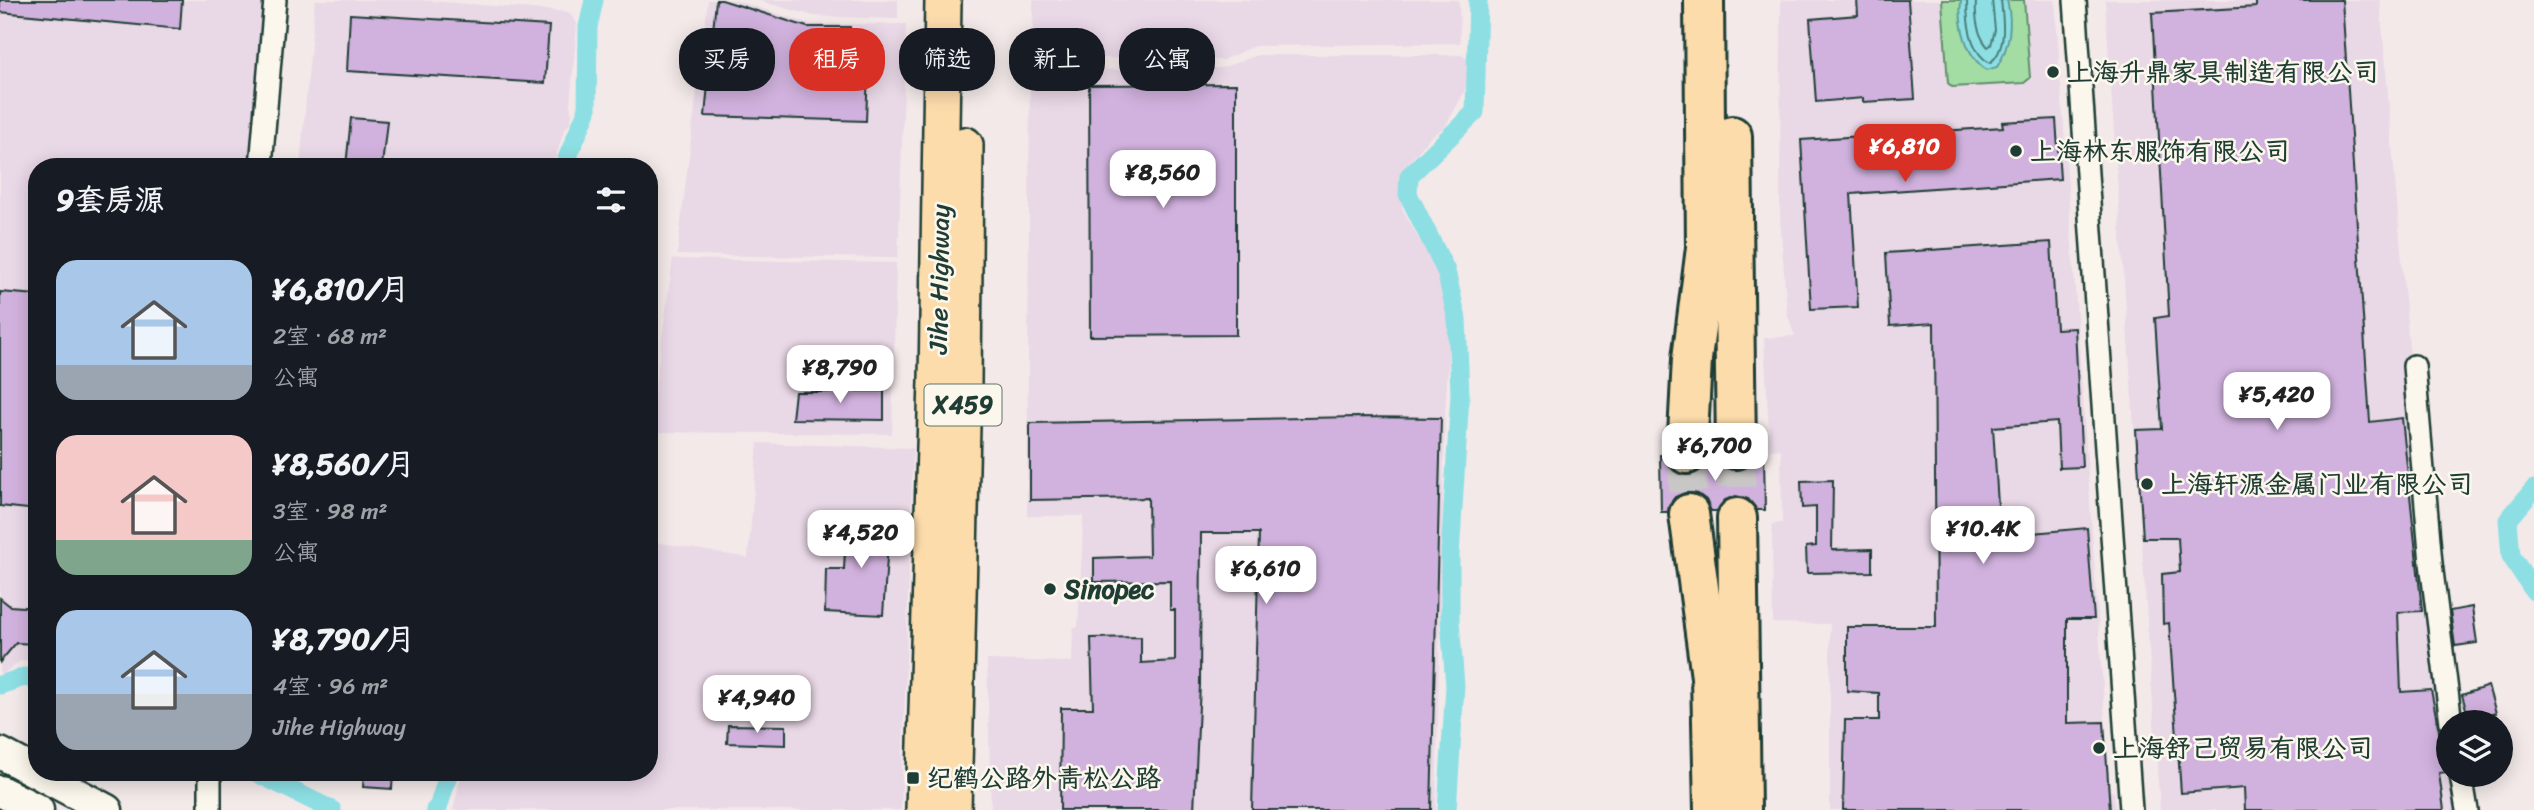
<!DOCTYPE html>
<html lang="zh">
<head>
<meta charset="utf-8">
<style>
	:root { --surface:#171b24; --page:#20242c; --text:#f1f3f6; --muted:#9ea1a6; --accent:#d93025 }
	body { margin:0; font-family:Sriracha,"LXGW WenKai TC",sans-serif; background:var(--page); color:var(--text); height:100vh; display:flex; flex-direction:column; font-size:26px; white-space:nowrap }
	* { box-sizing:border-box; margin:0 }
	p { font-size:23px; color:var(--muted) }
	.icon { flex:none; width:38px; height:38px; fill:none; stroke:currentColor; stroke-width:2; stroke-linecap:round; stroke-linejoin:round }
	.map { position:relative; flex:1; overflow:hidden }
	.details { position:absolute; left:28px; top:158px; width:630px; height:623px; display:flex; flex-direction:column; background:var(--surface); border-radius:28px; box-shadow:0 4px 18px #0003 }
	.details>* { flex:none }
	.banner { position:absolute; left:679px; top:28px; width:665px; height:63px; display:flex; gap:14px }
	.tools { position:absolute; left:2436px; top:710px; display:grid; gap:14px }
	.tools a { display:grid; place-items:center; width:77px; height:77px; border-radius:50%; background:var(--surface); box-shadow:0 4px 18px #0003; font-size:35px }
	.price { position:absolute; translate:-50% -60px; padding:0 16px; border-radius:14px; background:#fff; color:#222; font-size:23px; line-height:46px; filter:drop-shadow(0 2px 4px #0008) }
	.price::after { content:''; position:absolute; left:50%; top:42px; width:21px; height:16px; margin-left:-10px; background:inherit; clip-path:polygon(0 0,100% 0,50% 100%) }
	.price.active { background:var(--accent); color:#fff }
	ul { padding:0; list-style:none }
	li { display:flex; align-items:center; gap:21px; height:175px; padding:0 28px }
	li span { display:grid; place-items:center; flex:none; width:196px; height:140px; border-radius:21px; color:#555 }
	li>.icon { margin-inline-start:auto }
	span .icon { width:84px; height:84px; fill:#fffc; stroke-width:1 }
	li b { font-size:30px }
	h2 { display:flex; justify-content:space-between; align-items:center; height:84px; padding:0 28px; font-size:30px }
	.chip { padding:0 24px; border-radius:28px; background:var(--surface); box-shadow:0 4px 18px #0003; font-size:24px; line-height:63px }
	.chip.active { background:var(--accent); color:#fff }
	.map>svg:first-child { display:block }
	.built { fill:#e9d8e6 }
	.green { fill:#a3dda3; stroke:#618d6c; stroke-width:2 }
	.water { fill:#8ddfe4; stroke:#619e9e; stroke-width:2 }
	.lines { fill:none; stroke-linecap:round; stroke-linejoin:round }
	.shore { stroke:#4b7e7a; stroke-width:2 }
	.canal { stroke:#8ddfe4; stroke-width:19 }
	.building { fill:#d1b2de; stroke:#1f3d34; stroke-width:2 }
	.motorway-tunnel { stroke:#c9c7c5; stroke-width:38; stroke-dasharray:38 19; stroke-linecap:butt }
	.minor-casing { stroke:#1f3d34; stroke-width:26 }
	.secondary-casing { stroke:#1f3d34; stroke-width:35 }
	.primary-casing { stroke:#1f3d34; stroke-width:40 }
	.motorway-casing { stroke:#1f3d34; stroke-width:44 }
	.minor { stroke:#fbf7ec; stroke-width:21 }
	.secondary { stroke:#fbf7ec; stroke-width:30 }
	.primary { stroke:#fddcac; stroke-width:35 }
	.motorway { stroke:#fddcac; stroke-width:38 }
	.poi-dot { fill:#1f3d34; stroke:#fbf7ec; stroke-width:2.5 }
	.labels { text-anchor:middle; stroke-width:5; stroke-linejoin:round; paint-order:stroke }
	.shield { fill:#fbf7ec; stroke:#61756b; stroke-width:2 }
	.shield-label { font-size:24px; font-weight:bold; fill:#1f3d34 }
	.poi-label { font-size:26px; font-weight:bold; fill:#1f3d34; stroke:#fbf7ec; text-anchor:start }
	.street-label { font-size:26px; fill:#1f3d34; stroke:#fbf7ec }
</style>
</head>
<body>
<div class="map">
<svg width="2534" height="810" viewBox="0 0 2534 810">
	<rect width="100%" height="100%" fill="#f3e9e9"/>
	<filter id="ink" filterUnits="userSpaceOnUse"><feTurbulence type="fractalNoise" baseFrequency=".0143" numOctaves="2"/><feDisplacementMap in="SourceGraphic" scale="14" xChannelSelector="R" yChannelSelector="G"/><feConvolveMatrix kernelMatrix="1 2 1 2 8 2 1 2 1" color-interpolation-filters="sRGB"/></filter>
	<g filter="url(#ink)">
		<g class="built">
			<polygon points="0,0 264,0 249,166 37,166 37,659 20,661 0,676"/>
			<polygon points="315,0 419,0 569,12 577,24 570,105 572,115 570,124 564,130 553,166 300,166"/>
			<polygon points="708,0 734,0 811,24 906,24 898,258 677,255"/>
			<polygon points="756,0 898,0 898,19 814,16"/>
			<polygon points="1033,0 1459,0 1460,43 1254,46 1223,60 1033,57"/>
			<polygon points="1781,0 2055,0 2110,791 2114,792 2116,810 1830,810 1830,624 1773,623 1772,524 1782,523 1781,449 1770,450 1764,338 1795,336 1787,313 1780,217"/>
			<polygon points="2105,0 2380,0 2438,695 2448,755 2448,775 2452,775 2459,810 2160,810"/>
			<polygon points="1258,55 1461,55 1471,60 1467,87 1445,127 1431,136 1402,171 1402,208 1419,239 1439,267 1451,320 1445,413 1436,810 991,810 987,660 1072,662 1073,628 1078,627 1082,551 1083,516 1027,516 1030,71 1221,68"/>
			<polygon points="673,259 896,263 892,434 649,432"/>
			<polygon points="758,443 913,448 901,810 453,810 462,772 649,772 649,541 748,558"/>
		</g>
		<polygon class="green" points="1942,0 2024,0 2030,78 2024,83 1952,87 1948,83"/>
		<path class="water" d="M1961 0H2007C2013 24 2010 46 1997 67L1987 70C1966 57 1958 24 1961 0Z"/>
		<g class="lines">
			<g class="shore">
				<path d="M1967 0C1967 20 1970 53 1990 63 2008 49 2003 20 2001 0"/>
				<path d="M1976 0C1975 16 1977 35 1988 47L1991 45 1995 30 1992 0"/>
			</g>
			<g class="canal">
				<polyline points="564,166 587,111 588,27 594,0"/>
				<polyline points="2534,489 2508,520 2511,556 2534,591"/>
				<polyline points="0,685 24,677 37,680"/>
				<polyline points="255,772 332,810"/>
				<polyline points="435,810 438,808 449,772"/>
				<polyline points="1447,810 1455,686 1450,621 1450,556 1460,395 1457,319 1446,271 1408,194 1409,176 1475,112 1478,0"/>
			</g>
		</g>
		<g class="building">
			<polygon points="0,0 182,0 180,29 0,12"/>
			<polygon points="716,0 722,0 807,27 850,27 852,46 869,46 866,121 705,116"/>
			<polygon points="1857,0 1908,0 1915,99 1863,102 1863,98 1816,102 1810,19 1858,15"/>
			<polygon points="2256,0 2342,0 2370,422 2402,418 2422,611 2398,612 2401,692 2431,690 2447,772 2439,773 2444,810 2245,810 2244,788 2181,793 2169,623 2163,624 2162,574 2180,572 2178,538 2143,538 2136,430 2162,429 2155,318 2169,316 2152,13 2256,7"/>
			<polygon points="350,14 549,26 545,83 347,71"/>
			<polygon points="1236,84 1236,335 1090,336 1089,85"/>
			<polygon points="351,118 387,121 382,166 346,166"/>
			<polygon points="2056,119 2060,179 1851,194 1858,307 1811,309 1801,140 2003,127 2002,122"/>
			<polygon points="2051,242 2056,329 2075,328 2082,467 2059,468 2057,422 1993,427 2000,536 2087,528 2094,619 2067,619 2067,723 2104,722 2110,810 1843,810 1845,720 1879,720 1879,693 1847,691 1847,627 1936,627 1934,323 1890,326 1886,253"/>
			<polygon points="0,292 37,295 37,510 0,506"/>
			<polygon points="837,383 855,384 852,391 884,391 884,420 792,419 795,392 835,392"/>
			<polygon points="1358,417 1441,418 1431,810 1252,810 1259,533 1201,533 1200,685 1194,810 1060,810 1061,708 1093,708 1091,638 1141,637 1141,663 1175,661 1175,610 1170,610 1170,581 1094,582 1094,558 1149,556 1148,498 1030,500 1030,423"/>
			<polygon points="1715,454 1718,461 1725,468 1737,471 1748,467 1755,460 1757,454 1764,454 1765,510 1757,510 1748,499 1736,496 1725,500 1717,511 1711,511 1706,500 1698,494 1687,492 1675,497 1669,505 1668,512 1661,512 1660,455 1666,455 1668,464 1675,472 1687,476 1698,473 1706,465 1709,455"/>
			<polygon points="1833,480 1832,550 1872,549 1872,572 1807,573 1806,547 1816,546 1816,507 1802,508 1801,481"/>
			<polygon points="855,515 890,515 883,615 825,612 826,569 844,569 845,551 852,551"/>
			<polygon points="0,598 10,606 37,608 37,644 16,643 0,662"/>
			<polygon points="2472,607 2477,643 2455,646 2450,611"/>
			<polygon points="2488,686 2496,713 2492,714 2494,720 2470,723 2462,695"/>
			<polygon points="728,725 786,726 786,745 727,743"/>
			<polygon points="364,772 393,772 392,789 363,787"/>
		</g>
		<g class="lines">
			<g class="motorway-tunnel">
				<polyline points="1736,449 1737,518"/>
				<polyline points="1687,454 1689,514"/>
			</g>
			<g class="minor-casing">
				<g id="minor">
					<polyline points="2075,0 2131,810"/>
					<polyline points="261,166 275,0"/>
					<polyline points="2414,366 2431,563 2451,723"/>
					<polyline points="2461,775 2467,810"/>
					<polyline points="210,810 210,772"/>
				</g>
			</g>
			<g class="secondary-casing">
				<g id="secondary">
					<polyline points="0,753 107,810"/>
					<polyline points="0,791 38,810"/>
				</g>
			</g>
			<g class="primary-casing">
				<g id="primary">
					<polyline points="924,810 937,381 943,0"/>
					<polyline points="953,810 963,383 965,145"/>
				</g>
			</g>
			<g class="motorway-casing">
				<g id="motorway">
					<polyline points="1732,136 1736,449"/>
					<polyline points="1687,454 1692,359 1706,248 1704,0"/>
					<polyline points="1689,514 1711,677 1714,810"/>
					<polyline points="1737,518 1741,810"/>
				</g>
			</g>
			<use href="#minor" class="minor"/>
			<use href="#secondary" class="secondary"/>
			<use href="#primary" class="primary"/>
			<use href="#motorway" class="motorway"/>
		</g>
	</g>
	<g class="poi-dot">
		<circle cx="2053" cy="72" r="7"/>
		<circle cx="2016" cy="151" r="7"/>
		<circle cx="2147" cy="484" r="7"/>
		<circle cx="1050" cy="589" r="7"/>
		<circle cx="2099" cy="748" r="7"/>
		<rect x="906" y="771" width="14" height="14" rx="3.5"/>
	</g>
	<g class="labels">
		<rect class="shield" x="924.5" y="384.5" width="77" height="41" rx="5"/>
		<g class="shield-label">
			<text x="963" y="413">X459</text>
		</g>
		<g class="poi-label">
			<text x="2067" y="81">上海升鼎家具制造有限公司</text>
			<text x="2030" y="160">上海林东服饰有限公司</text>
			<text x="2161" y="493">上海轩源金属门业有限公司</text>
			<text x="1064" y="598">Sinopec</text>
			<text x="2113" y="757">上海舒己贸易有限公司</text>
			<text x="927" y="787">纪鹤公路外青松公路</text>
		</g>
		<g class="street-label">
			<text transform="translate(939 279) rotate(-89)" y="9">Jihe Highway</text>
		</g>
	</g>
</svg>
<div class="tools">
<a><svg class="icon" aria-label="layers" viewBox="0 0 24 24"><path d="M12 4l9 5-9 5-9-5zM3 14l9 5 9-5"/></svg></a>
</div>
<b class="price active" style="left:1905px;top:184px">¥6,810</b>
<b class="price" style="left:1163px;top:210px">¥8,560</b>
<b class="price" style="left:840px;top:405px">¥8,790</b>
<b class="price" style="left:2277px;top:432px">¥5,420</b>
<b class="price" style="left:1715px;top:483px">¥6,700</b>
<b class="price" style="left:1983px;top:566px">¥10.4K</b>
<b class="price" style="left:861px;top:570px">¥4,520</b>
<b class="price" style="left:1266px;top:606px">¥6,610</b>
<b class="price" style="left:757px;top:735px">¥4,940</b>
<div class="banner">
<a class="chip">买房</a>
<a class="chip active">租房</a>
<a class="chip">筛选</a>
<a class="chip">新上</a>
<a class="chip">公寓</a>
</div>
<section class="details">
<h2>9套房源<svg class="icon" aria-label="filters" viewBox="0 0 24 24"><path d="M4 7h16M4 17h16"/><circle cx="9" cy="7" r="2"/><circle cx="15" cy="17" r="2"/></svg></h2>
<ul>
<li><span style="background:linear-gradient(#a9c7e8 75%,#9aa5b1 0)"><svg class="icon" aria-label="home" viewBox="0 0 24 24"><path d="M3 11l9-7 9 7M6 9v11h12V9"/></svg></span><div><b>¥6,810/月</b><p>2室 · 68 m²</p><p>公寓</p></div></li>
<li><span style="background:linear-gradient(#f6c9c9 75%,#7fa58c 0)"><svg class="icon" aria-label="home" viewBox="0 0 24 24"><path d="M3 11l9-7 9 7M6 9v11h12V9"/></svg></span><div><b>¥8,560/月</b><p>3室 · 98 m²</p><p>公寓</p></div></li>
<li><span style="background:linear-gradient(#a9c7e8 60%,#9aa5b1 0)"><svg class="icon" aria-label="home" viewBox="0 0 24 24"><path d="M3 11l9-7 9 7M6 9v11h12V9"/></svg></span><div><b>¥8,790/月</b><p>4室 · 96 m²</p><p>Jihe Highway</p></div></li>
</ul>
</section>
</div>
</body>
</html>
